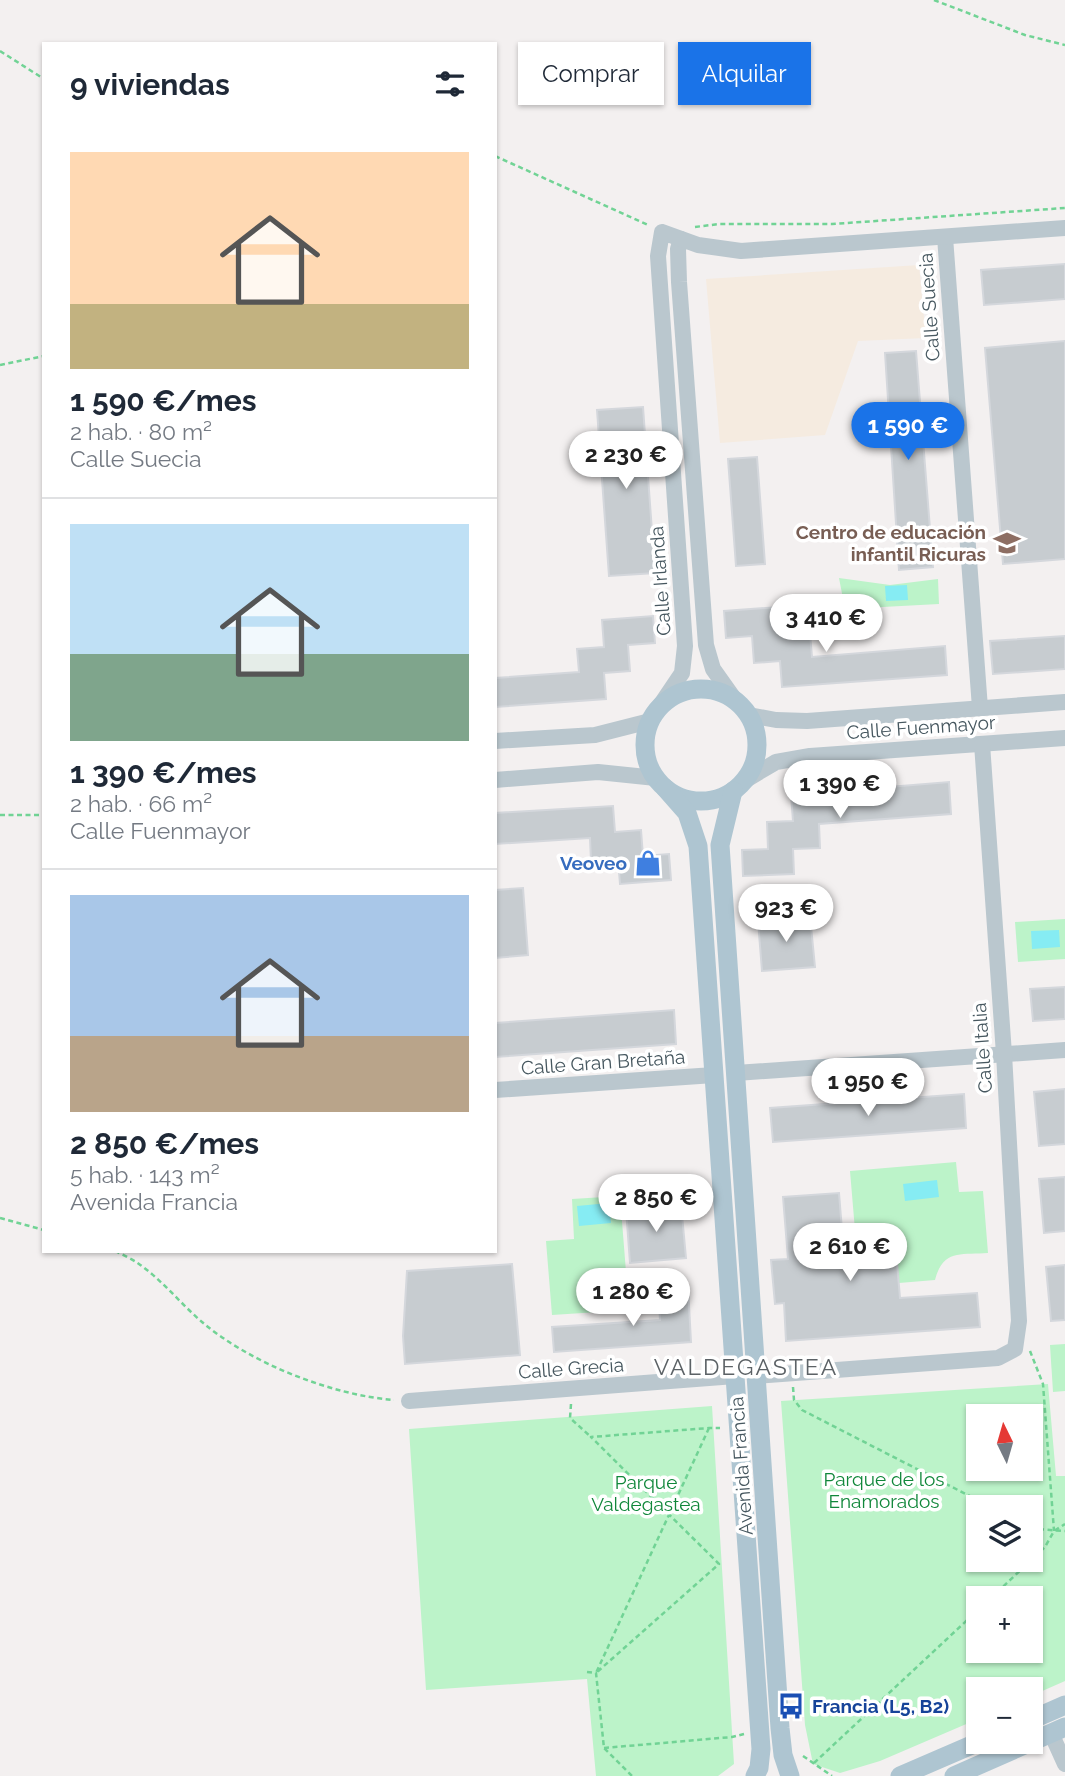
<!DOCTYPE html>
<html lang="es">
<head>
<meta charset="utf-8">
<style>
	:root { --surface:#fff; --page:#f2f2f3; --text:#1f2937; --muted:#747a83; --line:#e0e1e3; --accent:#1a73e8 }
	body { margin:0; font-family:Raleway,sans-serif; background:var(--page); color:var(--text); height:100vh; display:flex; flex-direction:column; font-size:26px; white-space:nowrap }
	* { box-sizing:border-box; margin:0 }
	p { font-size:23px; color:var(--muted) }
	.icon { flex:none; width:38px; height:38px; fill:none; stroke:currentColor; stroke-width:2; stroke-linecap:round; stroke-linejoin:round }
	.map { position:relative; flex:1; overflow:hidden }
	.details { position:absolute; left:42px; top:42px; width:455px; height:1211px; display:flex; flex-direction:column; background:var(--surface); border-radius:0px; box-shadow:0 2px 5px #0004 }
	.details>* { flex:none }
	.top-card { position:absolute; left:518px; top:42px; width:441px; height:63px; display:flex; gap:14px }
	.needle { width:46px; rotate:355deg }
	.buttons { position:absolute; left:966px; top:1404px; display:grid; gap:14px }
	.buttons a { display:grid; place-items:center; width:77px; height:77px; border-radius:0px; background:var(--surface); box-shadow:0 2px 5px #0004; font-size:35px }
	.price { position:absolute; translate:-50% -60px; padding:0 16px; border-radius:24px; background:#fff; color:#222; font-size:23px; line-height:46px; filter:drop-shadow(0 2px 4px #0008) }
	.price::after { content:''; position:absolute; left:50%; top:42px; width:21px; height:16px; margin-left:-10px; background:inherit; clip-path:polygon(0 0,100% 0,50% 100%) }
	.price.on { background:var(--accent); color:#fff }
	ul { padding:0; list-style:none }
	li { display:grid; align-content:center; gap:14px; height:371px; padding:0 28px }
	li+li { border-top:2px solid var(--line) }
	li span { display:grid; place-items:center; height:217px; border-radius:0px; color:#555 }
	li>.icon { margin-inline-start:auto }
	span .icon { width:126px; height:126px; fill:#fffc; stroke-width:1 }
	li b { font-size:30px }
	h2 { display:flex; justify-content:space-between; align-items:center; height:84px; padding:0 28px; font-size:30px }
	.chip { padding:0 24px; border-radius:0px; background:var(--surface); box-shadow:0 2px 5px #0004; font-size:24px; line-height:63px }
	.chip.on { background:var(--accent); color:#fff }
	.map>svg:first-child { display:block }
	.green { fill:#bcf3c9; fill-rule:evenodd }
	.sand { fill:#f5ebe0 }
	.water { fill:#86ecf3 }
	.building { fill:#c7ccd0; stroke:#d4d7dc; stroke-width:2 }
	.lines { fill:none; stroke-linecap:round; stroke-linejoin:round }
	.path { stroke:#71d395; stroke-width:2.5; stroke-dasharray:5 3.5; stroke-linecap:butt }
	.minor { stroke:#bac7ce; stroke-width:16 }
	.major { stroke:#aec5d1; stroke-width:19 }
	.labels { text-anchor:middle; stroke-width:7; stroke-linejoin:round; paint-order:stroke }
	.street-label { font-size:19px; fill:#46575f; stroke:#fff }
	.education-label { font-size:19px; font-weight:bold; fill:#785e54; stroke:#fff; text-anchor:end }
	.shop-label { font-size:19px; font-weight:bold; fill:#366cbe; stroke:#fff; text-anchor:end }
	.park-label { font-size:19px; fill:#10873a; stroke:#fff }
	.transit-label { font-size:19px; font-weight:bold; fill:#164399; stroke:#fff; text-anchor:start }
	.quarter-label { font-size:23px; letter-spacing:2px; fill:#5c6266; stroke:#fff }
</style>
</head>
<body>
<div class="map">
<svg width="1065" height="1776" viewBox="0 0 1065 1776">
	<rect width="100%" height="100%" fill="#f3f0f0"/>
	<g class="green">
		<polygon points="839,578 890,585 938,579 939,604 845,609"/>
		<polygon points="1065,919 1065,959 1018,962 1015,922"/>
		<path d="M956 1162 959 1192 983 1191 988 1253C961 1255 943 1249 935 1280L899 1283 896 1251 857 1254 850 1171Z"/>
		<polygon points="620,1196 629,1310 552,1315 546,1241 574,1239 572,1199"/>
		<polygon points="1065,1344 1065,1391 1053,1392 1050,1345"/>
		<path d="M1048 1384 1056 1476H1065V1681L1031 1696V1689H978V1719L880 1761 840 1773 813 1764 805 1725 781 1401ZM978 1416H1031V1468H978ZM978 1507H1031V1559H978ZM978 1598H1031V1650H978Z"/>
		<polygon points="712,1406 734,1764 718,1776 596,1776 587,1679 426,1690 409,1429"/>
	</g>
	<polygon class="sand" points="919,265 926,338 858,341 825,435 720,443 706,279"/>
	<g class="water">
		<polygon points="907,585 908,600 886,601 885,586"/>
		<polygon points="1059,930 1060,947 1032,949 1031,931"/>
		<polygon points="937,1180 939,1197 905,1201 903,1184"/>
		<polygon points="609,1203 611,1223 579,1226 577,1206"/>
	</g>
	<g class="building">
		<polygon points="1065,264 1065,299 984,305 981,270"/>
		<polygon points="1065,341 1065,559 1003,564 985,348"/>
		<polygon points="916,351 933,567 899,570 885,353"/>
		<polygon points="643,407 655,573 609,576 597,410"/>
		<polygon points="757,457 765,564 736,566 728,459"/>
		<polygon points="779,607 781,635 810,633 812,657 945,646 947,675 782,687 780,661 754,663 752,636 726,638 724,611"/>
		<polygon points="653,616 655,643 628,645 630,671 604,673 606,699 495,707 495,678 579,672 577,649 604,647 602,620"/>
		<polygon points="1065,636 1065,669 993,674 990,641"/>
		<polygon points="949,782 951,814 819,824 820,848 793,849 794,874 743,876 742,850 768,849 767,822 793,821 791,795"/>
		<polygon points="613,806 615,832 641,830 643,856 669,854 671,880 620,884 618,859 591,861 590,838 495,844 495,813"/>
		<polygon points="523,888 528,955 495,958 495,890"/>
		<polygon points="810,916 815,967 762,971 758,921"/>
		<polygon points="1065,987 1065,1019 1033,1021 1030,989"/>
		<polygon points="674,1010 676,1044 495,1057 495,1023"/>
		<polygon points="1065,1089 1065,1144 1039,1146 1034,1092"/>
		<polygon points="964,1094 966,1128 773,1142 770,1108"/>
		<polygon points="1065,1177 1065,1231 1044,1233 1039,1179"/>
		<polygon points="839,1193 844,1255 896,1251 900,1298 977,1293 980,1327 786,1341 784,1303 775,1304 771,1260 788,1259 783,1197"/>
		<polygon points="681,1204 686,1258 630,1263 626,1209"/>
		<polygon points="512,1264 520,1355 405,1364 403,1336 407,1271"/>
		<polygon points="1065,1265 1065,1320 1051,1321 1046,1267"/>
		<polygon points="688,1286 691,1342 554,1352 552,1327 660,1320 658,1288"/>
	</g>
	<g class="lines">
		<g class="path">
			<polyline points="934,0 1025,35 1065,45"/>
			<polyline points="0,51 44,79"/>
			<polyline points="495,156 648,225"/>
			<polyline points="695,227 719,224 832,224 1065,208"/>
			<polyline points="0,365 44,356"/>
			<polyline points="0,815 44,815"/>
			<polyline points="0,1218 44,1230"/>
			<path d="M115 1251C123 1255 132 1259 139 1264 162 1280 181 1304 202 1322 250 1363 331 1395 394 1400"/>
			<polyline points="1030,1351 1043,1384 1054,1531"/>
			<polyline points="793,1387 794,1400 802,1410 991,1507"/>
			<polyline points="571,1404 570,1418 591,1437"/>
			<polyline points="709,1428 596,1673 719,1564 591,1437 709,1428 720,1428"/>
			<polyline points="1031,1527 1035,1529 1065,1531"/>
			<polyline points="991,1598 1045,1547 1054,1531 1065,1524"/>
			<polyline points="587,1672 596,1673 604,1748 632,1776"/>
			<polyline points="604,1748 732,1737 744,1734"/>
			<polyline points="803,1756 832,1776"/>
			<polyline points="814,1763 978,1610"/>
		</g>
		<g class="minor">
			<polyline points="945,237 980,708"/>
			<polyline points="681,239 678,249 679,282 706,645 713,669 735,700"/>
			<polyline points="657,710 682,673 685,646 658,256 662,232 698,245 741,251 1065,228"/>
			<polyline points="749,715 776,720 807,721 1065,702"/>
			<polyline points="495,741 595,735 650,721"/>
			<polyline points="495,780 598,772 656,778"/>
			<polyline points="744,781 776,762 810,756 1065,738"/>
			<polyline points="736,1073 1065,1050"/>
			<polyline points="495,1090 714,1075"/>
			<polyline points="756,1376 998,1358 1015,1349 1019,1321 1004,1054 982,744"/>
			<polyline points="409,1401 735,1376"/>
			<polyline points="1051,1733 1065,1764"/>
		</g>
		<g class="major">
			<circle cx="701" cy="745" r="56"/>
			<polyline points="665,788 687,813 698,846 761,1749 759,1768 755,1776"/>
			<polyline points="733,791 720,845 780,1728 783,1755 790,1776"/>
			<polyline points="1031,1720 1065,1705"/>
			<polyline points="900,1776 981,1741"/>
			<polyline points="954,1776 1065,1727"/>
		</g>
	</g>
	<defs>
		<g id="school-bare" transform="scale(2.1)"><path d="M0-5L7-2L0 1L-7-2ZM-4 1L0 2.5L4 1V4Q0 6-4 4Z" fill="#8d6e63" stroke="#fff" stroke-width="2.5" paint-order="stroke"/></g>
		<g id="shop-bare" transform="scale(2.1)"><path d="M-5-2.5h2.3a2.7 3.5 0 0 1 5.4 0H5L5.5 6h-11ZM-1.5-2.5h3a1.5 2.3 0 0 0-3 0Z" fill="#3f7fe0" stroke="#fff" stroke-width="2.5" paint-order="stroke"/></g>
		<g id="bus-bare" transform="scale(2.1)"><path d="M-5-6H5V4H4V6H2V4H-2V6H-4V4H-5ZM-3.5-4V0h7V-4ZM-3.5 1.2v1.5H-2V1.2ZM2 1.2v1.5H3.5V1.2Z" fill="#1a4fb4" stroke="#fff" stroke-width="2.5" paint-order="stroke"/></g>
	</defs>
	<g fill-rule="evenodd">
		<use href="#school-bare" x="1007" y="543"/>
		<use href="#shop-bare" x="648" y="863"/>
		<use href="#bus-bare" x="791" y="1706"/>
	</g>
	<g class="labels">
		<g class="street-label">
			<text transform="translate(929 307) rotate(-94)" y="7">Calle Suecia</text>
			<text transform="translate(660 581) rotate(-94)" y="7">Calle Irlanda</text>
			<text transform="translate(921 727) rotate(-4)" y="7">Calle Fuenmayor</text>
			<text transform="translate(982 1048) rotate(-94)" y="7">Calle Italia</text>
			<text transform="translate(603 1062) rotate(-4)" y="7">Calle Gran Bretaña</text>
			<text transform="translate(571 1368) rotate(-4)" y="7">Calle Grecia</text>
			<text transform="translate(741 1466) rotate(-94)" y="7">Avenida Francia</text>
		</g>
		<g class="education-label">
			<text x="986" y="539">Centro de educación<tspan x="986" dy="22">infantil Ricuras</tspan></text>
		</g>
		<g class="shop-label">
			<text x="627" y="870">Veoveo</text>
		</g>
		<g class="park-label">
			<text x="884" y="1486">Parque de los<tspan x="884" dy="22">Enamorados</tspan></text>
			<text x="646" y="1489">Parque<tspan x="646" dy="22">Valdegastea</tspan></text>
		</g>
		<g class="transit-label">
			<text x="812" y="1713">Francia (L5, B2)</text>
		</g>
		<g class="quarter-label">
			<text x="746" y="1375">VALDEGASTEA</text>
		</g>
	</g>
</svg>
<div class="buttons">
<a><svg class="needle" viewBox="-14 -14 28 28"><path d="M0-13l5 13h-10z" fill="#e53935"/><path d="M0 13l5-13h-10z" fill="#747a83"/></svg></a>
<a><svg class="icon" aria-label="layers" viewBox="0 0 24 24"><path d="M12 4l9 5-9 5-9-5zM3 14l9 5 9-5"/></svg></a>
<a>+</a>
<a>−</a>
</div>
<b class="price on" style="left:908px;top:462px">1 590 €</b>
<b class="price" style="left:626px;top:491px">2 230 €</b>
<b class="price" style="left:826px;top:654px">3 410 €</b>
<b class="price" style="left:840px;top:820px">1 390 €</b>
<b class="price" style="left:786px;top:944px">923 €</b>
<b class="price" style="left:868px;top:1118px">1 950 €</b>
<b class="price" style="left:656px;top:1234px">2 850 €</b>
<b class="price" style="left:850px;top:1283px">2 610 €</b>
<b class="price" style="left:633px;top:1328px">1 280 €</b>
<div class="top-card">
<a class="chip">Comprar</a>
<a class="chip on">Alquilar</a>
</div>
<section class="details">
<h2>9 viviendas<svg class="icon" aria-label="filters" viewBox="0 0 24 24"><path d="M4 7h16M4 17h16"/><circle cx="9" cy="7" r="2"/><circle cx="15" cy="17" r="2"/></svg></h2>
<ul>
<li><span style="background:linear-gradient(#ffd9b3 70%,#c2b280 0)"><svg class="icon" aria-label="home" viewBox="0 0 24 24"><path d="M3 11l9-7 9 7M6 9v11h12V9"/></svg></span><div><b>1 590 €/mes</b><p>2 hab. · 80 m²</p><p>Calle Suecia</p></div></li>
<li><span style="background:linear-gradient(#bfe0f5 60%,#7fa58c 0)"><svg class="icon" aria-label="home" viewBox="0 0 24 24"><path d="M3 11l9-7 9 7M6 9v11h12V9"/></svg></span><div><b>1 390 €/mes</b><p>2 hab. · 66 m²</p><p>Calle Fuenmayor</p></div></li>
<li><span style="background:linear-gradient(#a9c7e8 65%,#b9a48a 0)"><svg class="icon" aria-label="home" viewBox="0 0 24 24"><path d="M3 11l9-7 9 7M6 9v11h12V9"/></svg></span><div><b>2 850 €/mes</b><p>5 hab. · 143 m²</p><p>Avenida Francia</p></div></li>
</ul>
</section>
</div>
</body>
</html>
